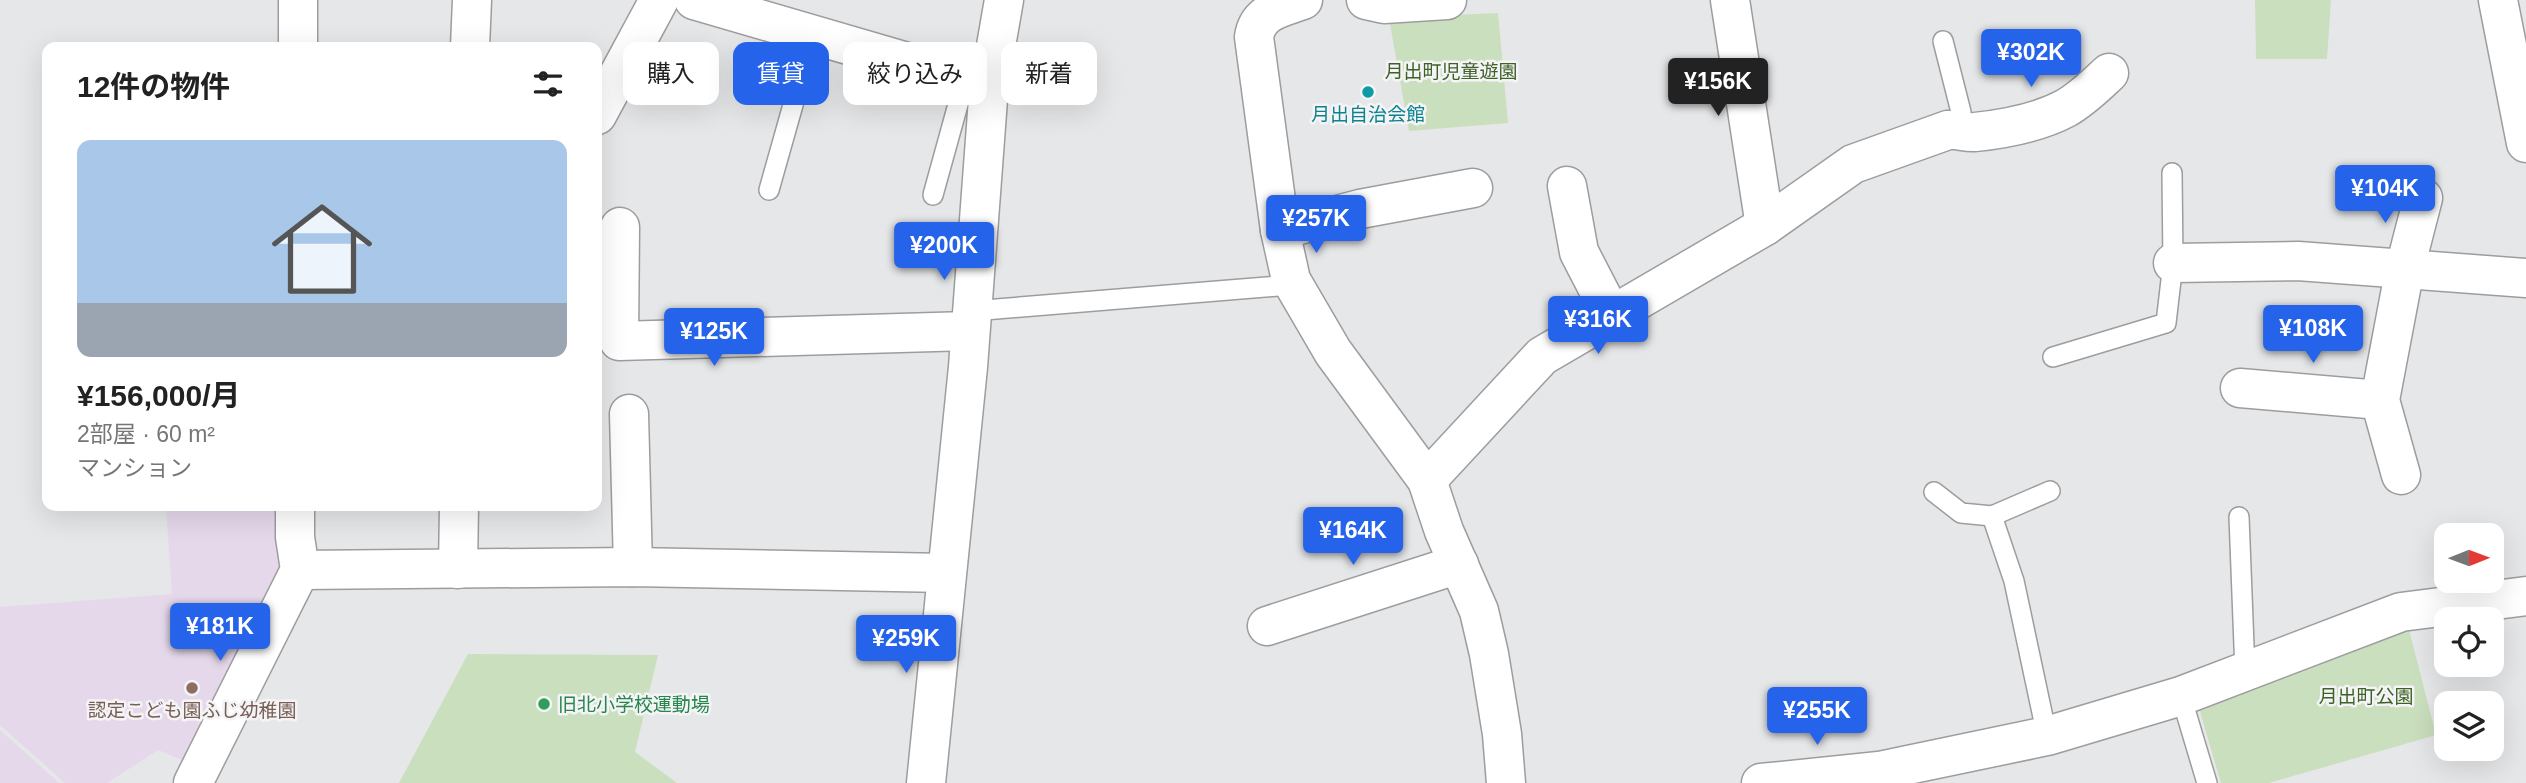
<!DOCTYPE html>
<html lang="ja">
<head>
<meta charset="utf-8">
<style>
	:root { --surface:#fff; --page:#f6f6f6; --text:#222; --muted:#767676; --accent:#2563eb }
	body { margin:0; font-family:Helvetica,"Noto Sans JP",sans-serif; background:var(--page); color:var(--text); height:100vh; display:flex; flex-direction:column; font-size:26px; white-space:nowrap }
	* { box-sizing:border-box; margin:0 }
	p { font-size:23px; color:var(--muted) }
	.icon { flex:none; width:38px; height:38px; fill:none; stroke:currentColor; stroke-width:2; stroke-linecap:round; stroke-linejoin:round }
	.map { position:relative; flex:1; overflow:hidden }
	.details { position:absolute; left:42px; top:42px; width:560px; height:469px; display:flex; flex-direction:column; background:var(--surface); border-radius:14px; box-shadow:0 7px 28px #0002 }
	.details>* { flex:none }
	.hud { position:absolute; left:623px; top:42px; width:665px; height:63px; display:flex; gap:14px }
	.needle { width:46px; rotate:89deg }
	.buttons { position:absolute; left:2434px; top:523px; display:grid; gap:14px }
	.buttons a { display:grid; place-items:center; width:70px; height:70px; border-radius:14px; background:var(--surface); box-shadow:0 7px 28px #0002; font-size:35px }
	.price { position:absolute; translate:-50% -60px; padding:0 16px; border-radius:7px; background:var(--accent); color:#fff; font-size:23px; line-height:46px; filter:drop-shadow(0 2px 4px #0008) }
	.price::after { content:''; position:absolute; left:50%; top:42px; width:21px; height:16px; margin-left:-10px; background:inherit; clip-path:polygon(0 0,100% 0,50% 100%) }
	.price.active { background:#222; color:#fff }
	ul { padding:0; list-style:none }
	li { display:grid; align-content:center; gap:14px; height:371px; padding:0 35px }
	li span { display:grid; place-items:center; height:217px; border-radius:14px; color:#555 }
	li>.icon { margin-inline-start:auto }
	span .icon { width:126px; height:126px; fill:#fffc; stroke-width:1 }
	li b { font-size:30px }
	h2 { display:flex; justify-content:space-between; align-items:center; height:84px; padding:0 35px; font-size:30px }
	.chip { padding:0 24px; border-radius:14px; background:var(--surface); box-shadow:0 7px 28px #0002; font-size:24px; line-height:63px }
	.chip.active { background:var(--accent); color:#fff }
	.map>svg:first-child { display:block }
	.education { fill:#e5d8eb }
	.green { fill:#cadfbe }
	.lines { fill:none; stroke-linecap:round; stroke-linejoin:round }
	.service-casing { stroke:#9d9d9f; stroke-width:22 }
	.minor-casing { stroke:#9d9d9f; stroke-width:41 }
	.secondary-casing { stroke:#9d9d9f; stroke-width:41 }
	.service { stroke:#fff; stroke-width:19 }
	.minor { stroke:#fff; stroke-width:38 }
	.secondary { stroke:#fff; stroke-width:38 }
	.culture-dot { fill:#0f9aa8; stroke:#f4f4f6; stroke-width:2.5 }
	.education-dot { fill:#8d6e63; stroke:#f4f4f6; stroke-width:2.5 }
	.leisure-dot { fill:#2e9e5b; stroke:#f4f4f6; stroke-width:2.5 }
	.labels { text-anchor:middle; stroke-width:5; stroke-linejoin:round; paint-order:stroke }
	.park-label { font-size:19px; fill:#3e6126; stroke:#f4f4f6 }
	.culture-label { font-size:19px; fill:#0d838f; stroke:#f4f4f6 }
	.leisure-label { font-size:19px; fill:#27864d; stroke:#f4f4f6; text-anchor:start }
	.education-label { font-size:19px; fill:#785e54; stroke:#f4f4f6 }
</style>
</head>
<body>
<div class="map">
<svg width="2526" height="783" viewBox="0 0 2526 783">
	<rect width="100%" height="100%" fill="#e6e7e9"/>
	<g class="education">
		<polygon points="166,506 290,506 292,577 194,765 158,750 107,783 65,783 0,725 0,607 172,594"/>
		<polygon points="0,730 59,783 0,783"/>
	</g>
	<g class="green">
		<polygon points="2255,0 2331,0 2327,59 2256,59"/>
		<polygon points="1498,13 1508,123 1409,131 1389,18"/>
		<polygon points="2406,618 2436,735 2269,783 2221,783 2198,705"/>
		<polygon points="468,654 658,655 635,752 677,783 399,783"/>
	</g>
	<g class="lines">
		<g class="service-casing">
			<g id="service">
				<polyline points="1943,41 1961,112 1957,129"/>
				<polyline points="769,190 813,34"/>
				<polyline points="933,195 965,79"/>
				<polyline points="972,311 1278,286"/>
				<polyline points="2053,357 2166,323 2173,263 2172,173"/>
				<polyline points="1934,492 1961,513 1992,516 2050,491"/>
				<polyline points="1992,516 2014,581 2047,736"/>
				<polyline points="2239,517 2245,672"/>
				<polyline points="2181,696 2207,783"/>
			</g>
		</g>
		<g class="minor-casing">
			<g id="minor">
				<polyline points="298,0 298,47"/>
				<polyline points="694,0 989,86"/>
				<path d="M1303 0C1281 8 1258 11 1254 37L1280 230 1291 280 1333 352 1427 480 1444 531 1479 611 1489 654 1502 734 1506 783"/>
				<polyline points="1366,0 1384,4 1447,0"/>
				<polyline points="1730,0 1765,226"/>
				<polyline points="470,47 472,0"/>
				<polyline points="597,115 659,0"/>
				<polyline points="1567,186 1579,252 1611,314"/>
				<polyline points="620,227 619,341 969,331"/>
				<polyline points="1280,230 1360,209 1473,188"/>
				<polyline points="2173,263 2298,261 2526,278"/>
				<polyline points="2240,388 2380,400"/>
				<polyline points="629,414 633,567"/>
				<polyline points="2401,475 2380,400 2405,268 2423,198"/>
				<path d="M1427 480 1542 356 1765 226 1853 164 1948 130C1958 129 1966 133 1975 132 2004 129 2040 122 2066 108 2082 99 2096 85 2109 73"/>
				<polyline points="458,569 459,506"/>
				<polyline points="300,570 633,567 946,573"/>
				<polyline points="1267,626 1459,564"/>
				<polyline points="193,783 300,570 295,537 295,506"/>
				<polyline points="926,783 968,367 989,86 1004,0"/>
				<polyline points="1761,783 1879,771 2047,736 2181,696 2401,612 2526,596"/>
			</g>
		</g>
		<g class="secondary-casing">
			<polyline id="secondary" points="2498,0 2526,143"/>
		</g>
		<use href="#service" class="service"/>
		<use href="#minor" class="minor"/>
		<use href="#secondary" class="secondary"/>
	</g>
	<circle class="culture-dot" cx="1368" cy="92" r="7"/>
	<circle class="education-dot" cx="192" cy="688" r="7"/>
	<circle class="leisure-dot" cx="544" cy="704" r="7"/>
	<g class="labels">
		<g class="park-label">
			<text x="1451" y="78">月出町児童遊園</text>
			<text x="2366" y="703">月出町公園</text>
		</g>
		<g class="culture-label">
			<text x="1368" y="121">月出自治会館</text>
		</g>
		<g class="leisure-label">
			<text x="558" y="711">旧北小学校運動場</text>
		</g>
		<g class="education-label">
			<text x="192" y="717">認定こども園ふじ幼稚園</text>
		</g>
	</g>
</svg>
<div class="buttons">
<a><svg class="needle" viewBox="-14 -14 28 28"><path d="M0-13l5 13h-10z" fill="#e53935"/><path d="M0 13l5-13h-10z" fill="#767676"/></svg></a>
<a><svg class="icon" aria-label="locate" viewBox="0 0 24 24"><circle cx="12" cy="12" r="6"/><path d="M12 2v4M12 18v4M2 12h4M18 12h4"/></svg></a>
<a><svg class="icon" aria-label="layers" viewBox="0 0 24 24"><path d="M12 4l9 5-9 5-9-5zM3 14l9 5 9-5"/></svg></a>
</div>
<b class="price" style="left:2031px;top:89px">¥302K</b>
<b class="price active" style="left:1718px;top:118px">¥156K</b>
<b class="price" style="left:2385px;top:225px">¥104K</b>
<b class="price" style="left:1316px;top:255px">¥257K</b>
<b class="price" style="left:944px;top:282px">¥200K</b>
<b class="price" style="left:1598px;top:356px">¥316K</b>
<b class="price" style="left:2313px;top:365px">¥108K</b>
<b class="price" style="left:714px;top:368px">¥125K</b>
<b class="price" style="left:1353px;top:567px">¥164K</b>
<b class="price" style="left:220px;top:663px">¥181K</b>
<b class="price" style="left:906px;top:675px">¥259K</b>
<b class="price" style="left:1817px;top:747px">¥255K</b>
<div class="hud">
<a class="chip">購入</a>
<a class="chip active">賃貸</a>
<a class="chip">絞り込み</a>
<a class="chip">新着</a>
</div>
<section class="details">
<h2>12件の物件<svg class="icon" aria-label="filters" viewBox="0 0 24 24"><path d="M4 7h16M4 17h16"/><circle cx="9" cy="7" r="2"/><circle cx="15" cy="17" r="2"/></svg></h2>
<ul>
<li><span style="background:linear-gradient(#a9c7e8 75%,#9aa5b1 0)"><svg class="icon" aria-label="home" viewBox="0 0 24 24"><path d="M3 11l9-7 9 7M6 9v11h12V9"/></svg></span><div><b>¥156,000/月</b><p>2部屋 · 60 m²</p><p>マンション</p></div></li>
</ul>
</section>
</div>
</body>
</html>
